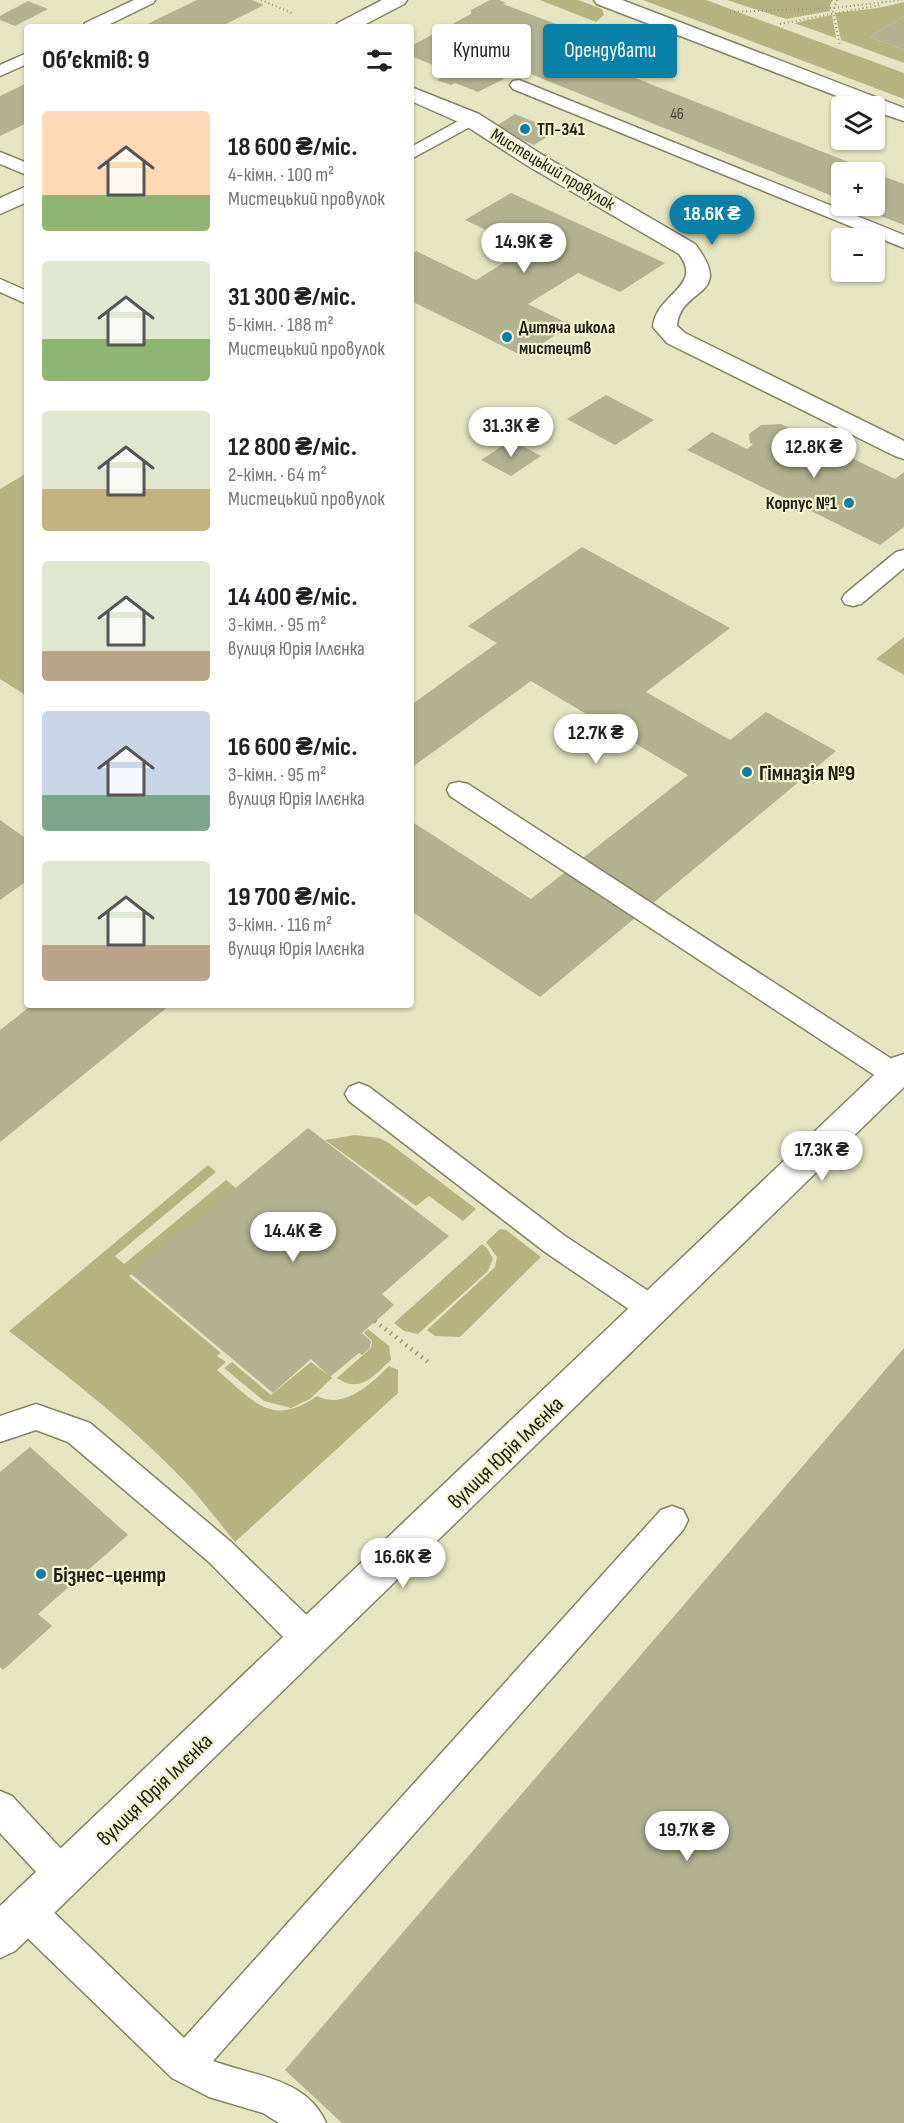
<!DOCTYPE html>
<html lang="uk">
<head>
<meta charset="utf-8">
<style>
	:root { --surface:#fff; --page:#f2f2f2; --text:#202124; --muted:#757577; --accent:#0980a7 }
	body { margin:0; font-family:"Sofia Sans Condensed",sans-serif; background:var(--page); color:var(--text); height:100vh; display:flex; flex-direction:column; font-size:22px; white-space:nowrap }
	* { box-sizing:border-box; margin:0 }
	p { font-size:20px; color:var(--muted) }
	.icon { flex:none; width:33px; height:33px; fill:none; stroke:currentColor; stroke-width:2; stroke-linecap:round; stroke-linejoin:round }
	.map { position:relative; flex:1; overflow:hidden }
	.drawer { position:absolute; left:24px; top:24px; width:390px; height:984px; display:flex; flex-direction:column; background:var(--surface); border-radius:6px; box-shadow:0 2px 4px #0004 }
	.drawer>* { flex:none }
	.guide { position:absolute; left:432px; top:24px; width:381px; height:54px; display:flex; gap:12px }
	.controls { position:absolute; left:831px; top:96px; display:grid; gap:12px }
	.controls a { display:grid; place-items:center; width:54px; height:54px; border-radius:6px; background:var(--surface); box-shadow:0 2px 4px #0004; font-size:30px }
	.price { position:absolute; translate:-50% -51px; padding:0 14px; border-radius:21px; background:#fff; color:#222; font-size:20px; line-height:39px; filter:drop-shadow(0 2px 3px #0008) }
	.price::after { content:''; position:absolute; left:50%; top:36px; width:18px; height:14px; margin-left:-9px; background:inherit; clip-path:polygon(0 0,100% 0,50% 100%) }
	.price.selected { background:var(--accent); color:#fff }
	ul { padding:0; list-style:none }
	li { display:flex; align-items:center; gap:18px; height:150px; padding:0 18px }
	li span { display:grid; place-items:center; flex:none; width:168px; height:120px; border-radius:6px; color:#555 }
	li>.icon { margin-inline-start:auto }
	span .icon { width:72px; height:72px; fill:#fffc; stroke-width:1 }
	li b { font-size:26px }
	h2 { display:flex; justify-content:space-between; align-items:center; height:72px; padding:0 18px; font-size:26px }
	.chip { padding:0 21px; border-radius:6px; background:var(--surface); box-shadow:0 2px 4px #0004; font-size:21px; line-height:54px }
	.chip.selected { background:var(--accent); color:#fff }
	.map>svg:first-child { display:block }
	.green { fill:#b5b481 }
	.building { fill:#b2b291 }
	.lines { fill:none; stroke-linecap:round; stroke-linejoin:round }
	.service-casing { stroke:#838263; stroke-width:3 }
	.minor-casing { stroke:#838263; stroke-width:3 }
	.tertiary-casing { stroke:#838263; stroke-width:3 }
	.path-far1 { stroke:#96967c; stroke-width:2; stroke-dasharray:1 3; stroke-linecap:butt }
	.path { stroke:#96967c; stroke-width:4.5; stroke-dasharray:1.5 5; stroke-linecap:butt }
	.service { fill:#fff; fill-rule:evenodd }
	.minor { fill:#fff; fill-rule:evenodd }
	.tertiary { fill:#fff; fill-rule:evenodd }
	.poi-dot { fill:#0980a7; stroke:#f2f2cf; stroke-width:2 }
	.labels { text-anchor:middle; stroke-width:4.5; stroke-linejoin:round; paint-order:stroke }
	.far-number-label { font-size:16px; fill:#454433 }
	.far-poi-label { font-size:18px; font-weight:bold; fill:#212014; stroke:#f2f2cf; text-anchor:start }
	.far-street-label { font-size:18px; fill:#212014; stroke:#f2f2cf }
	.poi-label { font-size:22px; font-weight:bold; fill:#212014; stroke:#f2f2cf; text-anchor:start }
	.street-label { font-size:22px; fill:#212014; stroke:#f2f2cf }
</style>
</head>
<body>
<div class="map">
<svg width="904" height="2123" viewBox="0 0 904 2123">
	<rect width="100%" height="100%" fill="#e5e5c2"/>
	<g class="green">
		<polygon points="540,0 578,0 602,9 604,15 596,22"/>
		<polygon points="643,0 706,0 904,73 904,99"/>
		<polygon points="727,0 833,0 830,5 830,11 786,19"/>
		<path d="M904 2V16L870 37 904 50V63L841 40 835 13C860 10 880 9 904 2Z"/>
		<polygon points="832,15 836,38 794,23"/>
		<polygon points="27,473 27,696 0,679 0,489"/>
		<polygon points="904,637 904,675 876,659"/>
		<polygon points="355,1135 379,1138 389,1143 476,1209 463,1221 429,1196 416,1206 325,1140"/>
		<path d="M208 1165 216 1172 115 1256 124 1264 226 1180 236 1188 129 1276 221 1353 217 1356 226 1362 217 1370C252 1399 271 1429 317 1396 344 1410 371 1384 389 1366L398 1370V1393L235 1542C220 1524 206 1505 191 1488 136 1429 73 1380 9 1331Z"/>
		<polygon points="500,1229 506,1230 541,1257 460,1337 435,1336 427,1330 495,1267 497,1257 486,1242"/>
		<polygon points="482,1244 487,1248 493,1259 488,1271 418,1334 404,1331 394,1323"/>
		<path d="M368 1329 389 1346 391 1360C373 1376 361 1394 337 1378L371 1348 372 1341 364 1333Z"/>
		<polygon points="232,1362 271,1395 311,1362 332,1378 310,1399 291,1408 264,1401 224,1368"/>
	</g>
	<g class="building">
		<polygon points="197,0 252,0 264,5 220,27 141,27"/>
		<polygon points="490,0 499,0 506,3 503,4 567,28 565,29 567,30 573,26 585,30 555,46 572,52 601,36 620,45 592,61 874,172 842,172 842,200 521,70 478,92 455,83 451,85 437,80 450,72 411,56 411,46 471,14 471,10"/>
		<polygon points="28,1 48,9 15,26 0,20 0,16"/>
		<polygon points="904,16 904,50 870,37"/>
		<polygon points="27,83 27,123 0,136 0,96"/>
		<polygon points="515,114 556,131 534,145 493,128"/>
		<polygon points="874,173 904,184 904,225 855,206 874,206"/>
		<polygon points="511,193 665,263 620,292 578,273 528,304 571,325 523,356 411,301 411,255 416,251 476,280 526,249 465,220"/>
		<polygon points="606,395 654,420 615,445 567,419"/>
		<polygon points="781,424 895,479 904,472 904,527 880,545 687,450 712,432 747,449 753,444 750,443 749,434 761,425"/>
		<polygon points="511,440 541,456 511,476 481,460"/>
		<polygon points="582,547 730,628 646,692 730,740 766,712 836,751 540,997 411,911 411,821 531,899 688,775 531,681 411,768 411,705 497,643 468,626"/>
		<polygon points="0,820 27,839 27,881 0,900"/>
		<polygon points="32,1005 170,1005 0,1142 0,1030"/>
		<polygon points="308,1128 449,1236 382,1294 394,1305 362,1333 371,1341 370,1348 362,1355 359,1353 330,1377 311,1359 273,1393 131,1274"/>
		<polygon points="904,1348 904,2123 342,2123 285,2070"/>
		<polygon points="30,1447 128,1535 38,1614 52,1626 3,1670 0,1667 0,1472"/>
	</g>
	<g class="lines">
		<g class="service-casing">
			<g id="service">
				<polygon points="134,0 155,0 153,3 104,27 83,27 85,23"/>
				<polygon points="27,53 27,64 0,76 0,65"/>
				<polygon points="519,80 904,235 904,248 513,89 510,85 513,81"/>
				<polygon points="471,114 477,115 480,119 477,123 411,159 411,147"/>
				<polygon points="0,152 27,163 27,175 0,164"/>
				<polygon points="0,279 27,291 27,304 0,292"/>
				<polygon points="904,550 904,568 861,604 853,606 845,604 842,599 845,594 896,552"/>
				<polygon points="459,782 468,784 904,1067 904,1083 895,1085 885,1082 450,796 447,790 450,784"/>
				<polygon points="359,1083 369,1087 565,1236 662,1300 667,1309 662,1318 652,1321 642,1318 545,1252 349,1101 345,1094 349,1087"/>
				<polygon points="36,1404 90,1423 231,1542 321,1629 325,1640 321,1651 309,1655 297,1651 209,1562 68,1442 36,1430 0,1442 0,1416"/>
				<path d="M672 1506 683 1510 688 1520 683 1530 213 2061C253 2076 307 2078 326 2123H279L263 2113 209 2097 172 2078 13 1924 8 1911 13 1898 26 1893 39 1898 184 2038 661 1510Z"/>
				<polygon points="0,1791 12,1796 75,1864 81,1876 75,1888 63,1894 51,1888 0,1833"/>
			</g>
		</g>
		<g class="minor-casing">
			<g id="minor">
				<polygon points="382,0 407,0 404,4 360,27 335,27 338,23"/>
				<polygon points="594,0 622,0 904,108 904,121 874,111 874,106 863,106 597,4"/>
				<path d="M411 87 479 114 544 156 695 244C736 298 680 286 677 326L685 333 904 441V459L895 456 667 343 653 327C656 293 704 287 679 254L528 166 463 124 411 101Z"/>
				<polygon points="27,186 27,202 0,214 0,198"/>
			</g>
		</g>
		<g class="tertiary-casing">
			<polygon id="tertiary" points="904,1054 904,1087 15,1951 0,1958 0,1906 892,1058"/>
		</g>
		<g class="path-far1">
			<polyline points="261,0 292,13"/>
			<polyline points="837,0 833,12 840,46"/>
			<polyline points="730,12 833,8 902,0"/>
			<polyline points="780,24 880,5"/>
		</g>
		<polyline class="path" points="375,1321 428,1362"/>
		<use href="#service" class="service"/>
		<use href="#minor" class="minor"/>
		<use href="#tertiary" class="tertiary"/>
	</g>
	<g class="poi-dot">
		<circle cx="525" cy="129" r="6"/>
		<circle cx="507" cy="337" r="6"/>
		<circle cx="849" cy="503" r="6"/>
		<circle cx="747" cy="772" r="6"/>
		<circle cx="41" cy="1574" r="6"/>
	</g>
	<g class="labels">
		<g class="far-number-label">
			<text x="677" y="119">46</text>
		</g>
		<g class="far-poi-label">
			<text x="537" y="135">ТП-341</text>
			<text x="519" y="333">Дитяча школа<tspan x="519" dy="21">мистецтв</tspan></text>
			<text x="837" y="509" text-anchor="end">Корпус №1</text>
		</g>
		<g class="far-street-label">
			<text transform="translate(553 169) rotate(31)" y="6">Мистецький провулок</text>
		</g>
		<g class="poi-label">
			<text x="759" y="780">Гімназія №9</text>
			<text x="53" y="1582">Бізнес-центр</text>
		</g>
		<g class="street-label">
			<text transform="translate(505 1452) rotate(-44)" y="8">вулиця Юрія Іллєнка</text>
			<text transform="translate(154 1789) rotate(-44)" y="8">вулиця Юрія Іллєнка</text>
		</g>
	</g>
</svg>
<div class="controls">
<a><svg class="icon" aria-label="layers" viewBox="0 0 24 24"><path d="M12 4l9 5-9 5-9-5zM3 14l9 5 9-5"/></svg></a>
<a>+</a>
<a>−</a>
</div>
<b class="price selected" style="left:712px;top:246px">18.6K ₴</b>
<b class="price" style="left:524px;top:274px">14.9K ₴</b>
<b class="price" style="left:511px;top:458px">31.3K ₴</b>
<b class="price" style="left:814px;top:479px">12.8K ₴</b>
<b class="price" style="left:596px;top:765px">12.7K ₴</b>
<b class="price" style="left:822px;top:1182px">17.3K ₴</b>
<b class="price" style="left:293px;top:1263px">14.4K ₴</b>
<b class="price" style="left:403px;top:1589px">16.6K ₴</b>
<b class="price" style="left:687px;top:1862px">19.7K ₴</b>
<div class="guide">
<a class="chip">Купити</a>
<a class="chip selected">Орендувати</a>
</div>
<section class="drawer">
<h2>Об’єктів: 9<svg class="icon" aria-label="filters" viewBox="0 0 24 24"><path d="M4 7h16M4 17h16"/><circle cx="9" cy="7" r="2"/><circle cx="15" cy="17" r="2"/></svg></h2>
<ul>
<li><span style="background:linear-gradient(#ffd9b3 70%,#8fb573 0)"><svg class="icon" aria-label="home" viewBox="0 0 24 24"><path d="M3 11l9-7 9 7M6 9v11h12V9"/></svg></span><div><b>18 600 ₴/міс.</b><p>4-кімн. · 100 m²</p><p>Мистецький провулок</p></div></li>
<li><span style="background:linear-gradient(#dfe7d0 65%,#8fb573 0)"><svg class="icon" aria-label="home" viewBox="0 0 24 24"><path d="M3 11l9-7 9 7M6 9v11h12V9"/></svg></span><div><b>31 300 ₴/міс.</b><p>5-кімн. · 188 m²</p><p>Мистецький провулок</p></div></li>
<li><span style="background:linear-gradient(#dfe7d0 65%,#c2b280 0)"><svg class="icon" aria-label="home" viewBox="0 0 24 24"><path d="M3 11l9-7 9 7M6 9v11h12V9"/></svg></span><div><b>12 800 ₴/міс.</b><p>2-кімн. · 64 m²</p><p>Мистецький провулок</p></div></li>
<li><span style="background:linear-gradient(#dfe7d0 75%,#b9a48a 0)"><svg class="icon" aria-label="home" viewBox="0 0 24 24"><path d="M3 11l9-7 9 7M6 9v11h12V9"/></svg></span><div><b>14 400 ₴/міс.</b><p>3-кімн. · 95 m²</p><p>вулиця Юрія Іллєнка</p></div></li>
<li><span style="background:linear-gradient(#c9d6e8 70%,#7fa58c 0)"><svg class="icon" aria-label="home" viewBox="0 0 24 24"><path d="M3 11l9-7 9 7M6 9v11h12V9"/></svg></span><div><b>16 600 ₴/міс.</b><p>3-кімн. · 95 m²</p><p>вулиця Юрія Іллєнка</p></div></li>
<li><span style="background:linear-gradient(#dfe7d0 70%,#b9a48a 0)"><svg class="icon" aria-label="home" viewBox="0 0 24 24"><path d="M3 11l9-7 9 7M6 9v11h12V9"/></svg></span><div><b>19 700 ₴/міс.</b><p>3-кімн. · 116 m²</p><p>вулиця Юрія Іллєнка</p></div></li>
</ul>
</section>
</div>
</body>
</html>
